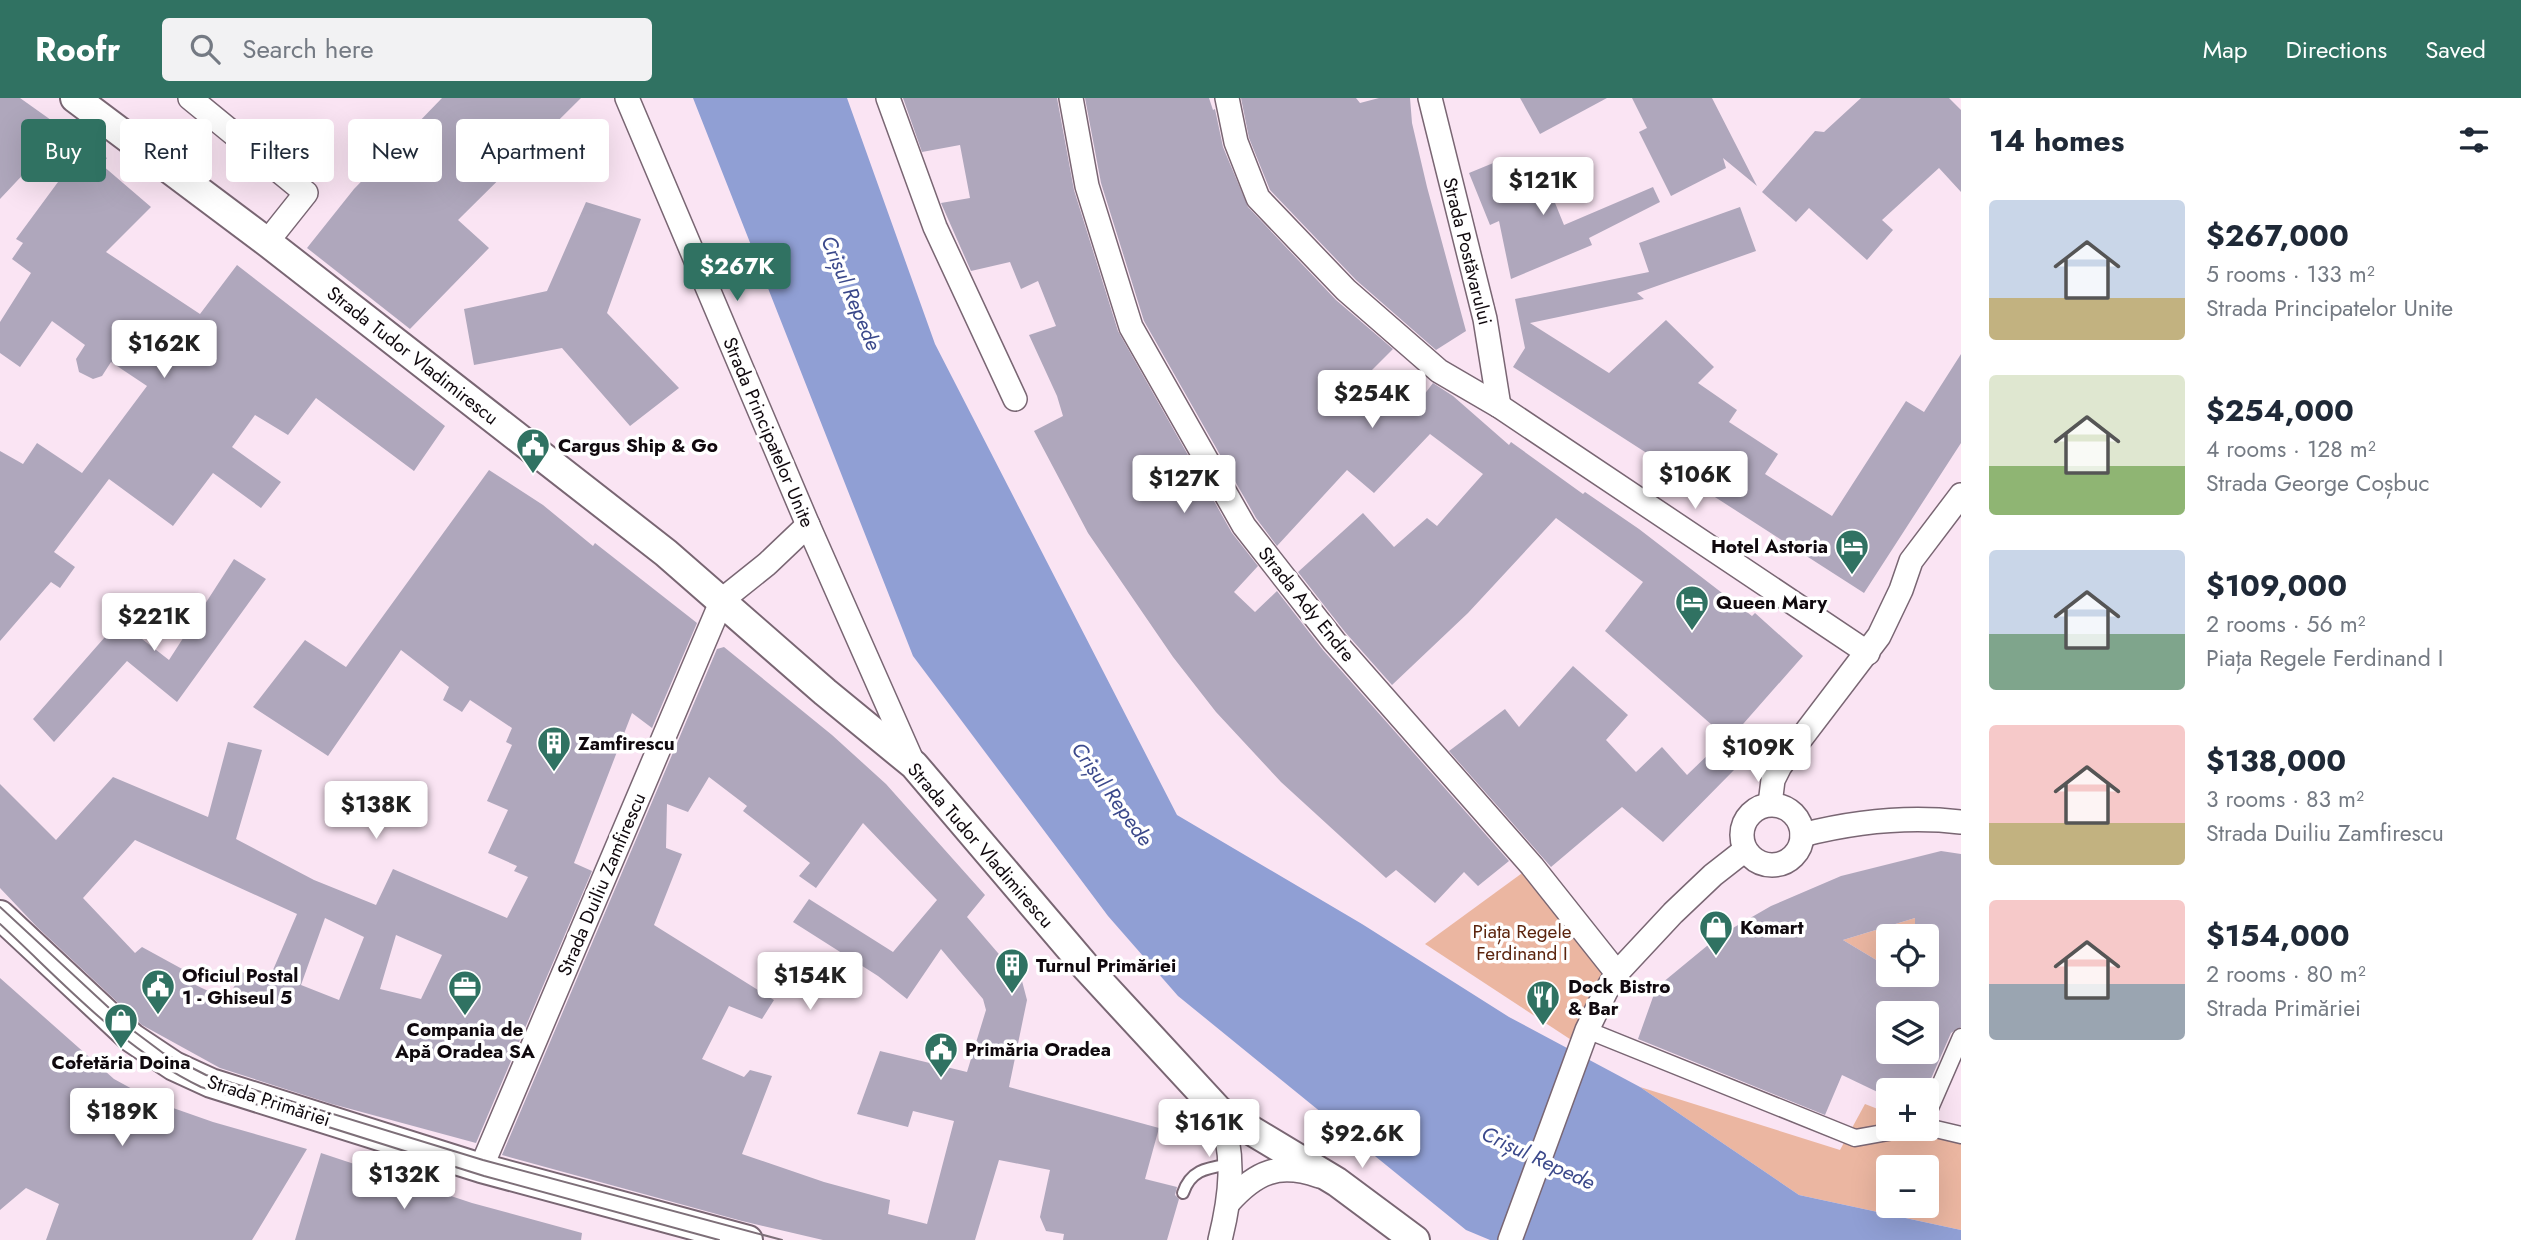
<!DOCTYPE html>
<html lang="en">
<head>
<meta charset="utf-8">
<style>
	:root { --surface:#fff; --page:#f2f2f3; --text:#1f2937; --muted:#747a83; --accent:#307262 }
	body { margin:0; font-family:Jost,sans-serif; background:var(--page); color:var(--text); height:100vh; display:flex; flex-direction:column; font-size:26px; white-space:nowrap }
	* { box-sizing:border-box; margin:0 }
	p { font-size:23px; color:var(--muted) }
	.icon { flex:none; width:38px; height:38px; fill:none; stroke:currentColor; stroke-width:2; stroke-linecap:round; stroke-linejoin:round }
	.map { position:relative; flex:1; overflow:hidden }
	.details { display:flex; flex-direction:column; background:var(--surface); width:560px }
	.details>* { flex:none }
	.hud { position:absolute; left:21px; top:21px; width:665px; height:63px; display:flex; gap:14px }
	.fabs { position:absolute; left:1876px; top:826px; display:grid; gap:14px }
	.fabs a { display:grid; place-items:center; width:63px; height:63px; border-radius:7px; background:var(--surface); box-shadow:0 7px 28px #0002; font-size:35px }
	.price { position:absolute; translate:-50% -60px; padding:0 16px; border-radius:7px; background:#fff; color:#222; font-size:23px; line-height:46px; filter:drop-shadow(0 2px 4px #0008) }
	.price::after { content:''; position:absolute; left:50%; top:42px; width:21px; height:16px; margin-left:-10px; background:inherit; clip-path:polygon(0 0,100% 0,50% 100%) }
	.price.current { background:var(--accent); color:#fff }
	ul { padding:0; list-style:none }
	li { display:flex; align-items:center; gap:21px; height:175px; padding:0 28px }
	li span { display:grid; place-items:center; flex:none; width:196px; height:140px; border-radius:7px; color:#555 }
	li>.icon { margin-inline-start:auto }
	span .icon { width:84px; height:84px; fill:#fffc; stroke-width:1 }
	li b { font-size:30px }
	h2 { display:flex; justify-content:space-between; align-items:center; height:84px; padding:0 28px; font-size:30px }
	.tag { padding:0 24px; border-radius:7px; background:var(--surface); box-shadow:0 7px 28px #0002; font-size:24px; line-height:63px }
	.tag.current { background:var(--accent); color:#fff }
	header { display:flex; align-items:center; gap:42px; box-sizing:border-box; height:98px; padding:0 35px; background:var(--accent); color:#fff }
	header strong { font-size:33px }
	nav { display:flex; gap:38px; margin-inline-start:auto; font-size:24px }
	.search { width:490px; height:63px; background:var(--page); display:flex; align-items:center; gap:18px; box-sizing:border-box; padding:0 24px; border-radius:7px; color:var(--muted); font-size:26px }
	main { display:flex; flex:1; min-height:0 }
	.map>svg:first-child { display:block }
	.green { fill:#ebb6a1; fill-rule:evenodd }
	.water { fill:#909fd4 }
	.building { fill:#afa7bc; fill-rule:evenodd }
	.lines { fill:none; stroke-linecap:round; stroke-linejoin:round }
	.service-casing { stroke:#796673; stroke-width:14 }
	.pedestrian-casing { stroke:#796673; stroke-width:19 }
	.minor-casing { stroke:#796673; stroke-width:26 }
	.tertiary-casing { stroke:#796673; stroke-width:32 }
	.service { stroke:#fff; stroke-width:10 }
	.pedestrian { stroke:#fff; stroke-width:16 }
	.minor { stroke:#fff; stroke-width:23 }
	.tertiary { stroke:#fff; stroke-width:28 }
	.tram { stroke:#7d6f78; stroke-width:2 }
	.labels { text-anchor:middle; stroke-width:7; stroke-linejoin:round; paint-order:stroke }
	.street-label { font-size:19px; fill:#10090e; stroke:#fff }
	.poi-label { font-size:19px; font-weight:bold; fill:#10090e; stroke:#fff; text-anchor:start }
	.park-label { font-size:19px; fill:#5c250e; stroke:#fff }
	.water-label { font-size:21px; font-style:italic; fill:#3b498b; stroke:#fff }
</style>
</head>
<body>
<header>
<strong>Roofr</strong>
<div class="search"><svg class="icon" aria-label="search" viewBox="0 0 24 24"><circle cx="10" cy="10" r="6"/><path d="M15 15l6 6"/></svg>Search here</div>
<nav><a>Map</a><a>Directions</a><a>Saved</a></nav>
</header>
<main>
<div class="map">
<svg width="1961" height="1142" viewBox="0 0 1961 1142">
	<rect width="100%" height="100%" fill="#fae4f3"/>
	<g class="green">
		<polygon points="1532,768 1617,875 1582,949 1425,846"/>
		<polygon points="1915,820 1915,838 1888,838 1888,869 1843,842"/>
		<path d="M1640 989 1840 1052 1865 1006 1888 1015V1031H1927L1961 1037V1132L1799 1097ZM1888 1069H1927V1108H1888Z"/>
	</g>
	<polygon class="water" points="693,0 847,0 935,246 1177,717 1362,826 1509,919 1640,989 1799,1097 1961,1132 1961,1142 1490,1142 1466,1132 1178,898 1108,818 913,558"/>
	<g class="building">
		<polygon points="0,0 20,0 65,32 0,101"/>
		<polygon points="442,0 581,0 458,122 489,150 410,231 307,150 354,91"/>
		<polygon points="903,0 1057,0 1074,92 1118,233 1232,435 1258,468 1234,494 1255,514 1277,493 1323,552 1509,763 1478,788 1464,774 1435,805 1396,772 1386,780 1281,684 1216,614 1173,559 1088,435 1034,333 1063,318 1057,298 1029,237 1056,228 1038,183 1021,191 1010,164 971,173 941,105 970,100 960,47 922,54"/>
		<polygon points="1085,0 1209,0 1213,12 1215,11 1223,49 1248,109 1336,202 1393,251 1368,276 1411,314 1433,285 1453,298 1509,347 1511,344 1583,396 1585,394 1639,431 1752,518 1755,515 1803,558 1729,642 1605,533 1643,484 1556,420 1468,515 1392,587 1345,534 1298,474 1363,415 1394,449 1427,420 1437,428 1483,376 1430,336 1374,395 1347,372 1277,448 1256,420 1144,223 1101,85"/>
		<polygon points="1241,0 1356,0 1360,5 1379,0 1410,0 1412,25 1427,89 1466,233 1436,252 1356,182 1270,92 1249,40"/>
		<polygon points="1520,0 1607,0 1540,36"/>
		<polygon points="1632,0 1712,0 1757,88 1723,60 1726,70 1671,98 1639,34 1647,30"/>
		<polygon points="1861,0 1949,0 1961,12 1961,94 1939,70 1882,122 1893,132 1867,162 1809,110 1796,124 1762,94 1815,33 1824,34"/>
		<polygon points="86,46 107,60 102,67 151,109 106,154 200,216 237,167 445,328 414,373 316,300 288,337 255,317 232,349 281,384 261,410 213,375 173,428 109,381 54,454 75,469 60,490 51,484 0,543 0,353 23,366 37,345 82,375 147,288 111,264 102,278 93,281 79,274 76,261 85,247 52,223 20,269 0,255 0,224 31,175 12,161 23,145 16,141"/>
		<polygon points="1503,61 1511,81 1540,68 1564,127 1653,89 1660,104 1589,140 1592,147 1511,181 1499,123 1490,127 1469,75"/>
		<polygon points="586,104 641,121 607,215 679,290 630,328 562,250 474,267 464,211 547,193"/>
		<polygon points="1740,109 1756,153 1637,195 1644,201 1530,225 1609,275 1666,222 1714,269 1698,285 1737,312 1729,324 1778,356 1765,376 1832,418 1906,303 1924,314 1961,256 1961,345 1864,495 1513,269 1525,250 1515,201 1649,174 1639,145"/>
		<path d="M489 372 543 407 593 448 595 445 697 525 652 630 632 615 574 765 592 773 476 1045 332 1006 220 970 142 927 37 829 0 790V686L56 742 113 679 208 719 228 644 262 652 236 741 314 782 376 807 393 771 507 820 528 779 514 773 517 768 488 755 508 712 487 703 512 647 506 644 512 630 470 602 462 614 443 602 449 589 401 552 328 658 253 609 305 542 346 569ZM135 742 297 816 267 886 242 874 227 902 181 880 184 872 142 849 135 855 83 800ZM325 820 364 839 339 902 301 887ZM396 837 442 857 421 901 380 891Z"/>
		<polygon points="234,461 266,481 177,604 127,563 54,644 33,621 119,523 169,562"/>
		<path d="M724 549 832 637 886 686 985 797 967 819 1022 883 1027 902 1009 989 1159 1030 1145 1081 1177 1089 1175 1097 1179 1101 1167 1142H1063L1064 1136 1046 1133 1040 1119 1050 1072 999 1062 975 1142H823L742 1123 502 1057 717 551ZM709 679 747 708 743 713 810 765 799 778 816 790 863 725 937 802 893 854 809 801 793 824 878 878 907 901 941 851 983 901 986 912 967 974 880 953 857 1016 908 1029 913 1013 954 1023 927 1126 888 1116 890 1102 824 1084 742 1056 772 978 750 972 744 979 702 961 729 908 762 921 774 902 654 827 682 756 666 750 667 706 688 714Z"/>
		<polygon points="1573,568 1628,617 1606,642 1636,674 1662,649 1687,677 1714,651 1734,672 1663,744 1622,709 1551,769 1449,653 1505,611 1519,629"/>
		<path d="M1941 753 1961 756V929L1951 935 1926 992H1888V999L1842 977 1825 1017 1638 941 1658 885H1662L1719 838 1771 808 1841 778ZM1915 820V838H1927V877H1915V885L1901 877H1888V869L1843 842ZM1888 915H1927V954H1888Z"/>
		<polygon points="0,880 114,981 156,1004 213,1024 307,1051 252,1142 46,1142 59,1106 26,1090 0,1112"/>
		<polygon points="321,1055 472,1105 582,1135 581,1142 295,1142"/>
	</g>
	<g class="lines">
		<g class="service-casing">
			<path id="service" d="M1183 1095C1191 1071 1208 1070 1231 1066"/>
		</g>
		<g class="pedestrian-casing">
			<g id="pedestrian">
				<polyline points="1587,932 1855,1040 1905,1031"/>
				<polyline points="1927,1017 1961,939"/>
				<polyline points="1927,1029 1961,1037"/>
			</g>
		</g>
		<g class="minor-casing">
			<g id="minor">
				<polyline points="190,0 306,95 267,144"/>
				<polyline points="627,0 808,427 914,667"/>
				<polyline points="888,0 935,129 1015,301"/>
				<polyline points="1071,0 1087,88 1131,229 1244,428 1334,543 1532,768 1617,875"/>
				<polyline points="1227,0 1236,44 1258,100 1346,192 1439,273 1499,308 1868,555"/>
				<polyline points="1430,0 1485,221 1499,308"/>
				<polyline points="1770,706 1773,682 1780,668 1879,538 1901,492 1911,463 1961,397"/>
				<circle cx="1772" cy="737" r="30"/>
				<path d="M1802 737C1853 724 1909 718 1961 724"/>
				<path d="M1219 1013C1236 1056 1231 1098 1220 1142"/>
				<polyline points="481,1070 722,502 767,466 808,427"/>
				<path d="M1229 1104C1256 1074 1279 1064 1319 1078"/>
				<polyline points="1510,1142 1587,932 1606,893 1617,875 1673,815 1713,777 1745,752"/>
			</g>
		</g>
		<g class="tertiary-casing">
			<g id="tertiary">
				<polyline points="75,0 267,144 666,455 825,594 914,667 1086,869 1219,1013 1337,1084 1415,1142"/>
				<polyline points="0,817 132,940 174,968 211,985 481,1070 748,1142"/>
			</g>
		</g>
		<use href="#service" class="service"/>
		<use href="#pedestrian" class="pedestrian"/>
		<use href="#minor" class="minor"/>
		<use href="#tertiary" class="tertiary"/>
		<g class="tram">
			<polyline points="0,809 135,934 163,955 206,977 483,1062 782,1142"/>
			<path d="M0 826C63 884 122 951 201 989L484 1078 719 1142"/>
		</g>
	</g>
	<defs>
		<g id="civic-pin" transform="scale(1.75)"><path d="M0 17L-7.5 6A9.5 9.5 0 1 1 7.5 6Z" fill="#307262" stroke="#fff"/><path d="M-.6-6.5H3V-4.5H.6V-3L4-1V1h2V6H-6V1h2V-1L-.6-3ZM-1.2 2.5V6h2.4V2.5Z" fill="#fff"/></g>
		<g id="hotel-pin" transform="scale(1.75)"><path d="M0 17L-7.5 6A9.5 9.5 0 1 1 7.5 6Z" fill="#307262" stroke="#fff"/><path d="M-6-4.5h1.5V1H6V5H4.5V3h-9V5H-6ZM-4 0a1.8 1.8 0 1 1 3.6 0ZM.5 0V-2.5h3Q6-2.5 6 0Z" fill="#fff"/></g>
		<g id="building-pin" transform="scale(1.75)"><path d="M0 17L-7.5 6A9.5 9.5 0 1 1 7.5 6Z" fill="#307262" stroke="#fff"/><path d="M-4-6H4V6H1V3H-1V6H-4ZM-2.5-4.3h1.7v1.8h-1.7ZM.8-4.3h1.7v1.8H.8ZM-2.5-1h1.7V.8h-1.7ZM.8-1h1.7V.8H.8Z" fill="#fff"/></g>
		<g id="shop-pin" transform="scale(1.75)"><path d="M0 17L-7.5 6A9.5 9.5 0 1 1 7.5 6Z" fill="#307262" stroke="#fff"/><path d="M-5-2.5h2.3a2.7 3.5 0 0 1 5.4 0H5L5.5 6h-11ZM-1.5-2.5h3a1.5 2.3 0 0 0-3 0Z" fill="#fff"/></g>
		<g id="office-pin" transform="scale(1.75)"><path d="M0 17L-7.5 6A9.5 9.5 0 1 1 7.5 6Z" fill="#307262" stroke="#fff"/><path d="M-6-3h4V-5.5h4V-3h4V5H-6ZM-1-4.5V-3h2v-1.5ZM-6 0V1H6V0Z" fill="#fff"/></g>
		<g id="restaurant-pin" transform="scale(1.75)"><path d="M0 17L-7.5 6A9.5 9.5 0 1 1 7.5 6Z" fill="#307262" stroke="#fff"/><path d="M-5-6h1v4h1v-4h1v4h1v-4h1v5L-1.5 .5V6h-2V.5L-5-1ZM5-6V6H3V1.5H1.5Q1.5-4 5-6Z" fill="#fff"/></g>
	</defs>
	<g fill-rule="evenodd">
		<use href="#civic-pin" x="533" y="347"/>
		<use href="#hotel-pin" x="1852" y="448"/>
		<use href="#hotel-pin" x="1692" y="504"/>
		<use href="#building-pin" x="554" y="645"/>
		<use href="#shop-pin" x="1716" y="829"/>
		<use href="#building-pin" x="1012" y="867"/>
		<use href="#civic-pin" x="158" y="888"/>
		<use href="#office-pin" x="465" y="889"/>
		<use href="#restaurant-pin" x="1543" y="899"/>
		<use href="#shop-pin" x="121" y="922"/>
		<use href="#civic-pin" x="941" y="951"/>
	</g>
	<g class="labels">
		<g class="street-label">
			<text transform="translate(1468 153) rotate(76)" y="7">Strada Postăvarului</text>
			<text transform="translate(413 257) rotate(38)" y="7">Strada Tudor Vladimirescu</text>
			<text transform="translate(769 334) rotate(67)" y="7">Strada Principatelor Unite</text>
			<text transform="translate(1307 506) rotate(51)" y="7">Strada Ady Endre</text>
			<text transform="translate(981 747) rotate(49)" y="7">Strada Tudor Vladimirescu</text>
			<text transform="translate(601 786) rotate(-67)" y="7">Strada Duiliu Zamfirescu</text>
			<text transform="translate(269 1002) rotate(18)" y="7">Strada Primăriei</text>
		</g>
		<g class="poi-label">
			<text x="558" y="354">Cargus Ship &amp; Go</text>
			<text x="1828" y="455" text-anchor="end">Hotel Astoria</text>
			<text x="1716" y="511">Queen Mary</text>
			<text x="578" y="652">Zamfirescu</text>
			<text x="1740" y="836">Komart</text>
			<text x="1036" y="874">Turnul Primăriei</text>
			<text x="182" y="884">Oficiul Postal<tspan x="182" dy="22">1 - Ghiseul 5</tspan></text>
			<text x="1568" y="895">Dock Bistro<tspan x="1568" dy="22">&amp; Bar</tspan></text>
			<text x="465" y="938" text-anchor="middle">Compania de<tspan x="465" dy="22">Apă Oradea SA</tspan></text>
			<text x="965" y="958">Primăria Oradea</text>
			<text x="121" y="971" text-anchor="middle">Cofetăria Doina</text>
		</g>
		<g class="park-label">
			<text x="1522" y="840">Piața Regele<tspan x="1522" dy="22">Ferdinand I</tspan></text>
		</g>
		<g class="water-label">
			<text transform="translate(851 195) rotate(67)" y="7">Crișul Repede</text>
			<text transform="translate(1112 696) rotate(54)" y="7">Crișul Repede</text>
			<text transform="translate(1538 1060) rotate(25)" y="7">Crișul Repede</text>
		</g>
	</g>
</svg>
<div class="fabs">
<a><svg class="icon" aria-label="locate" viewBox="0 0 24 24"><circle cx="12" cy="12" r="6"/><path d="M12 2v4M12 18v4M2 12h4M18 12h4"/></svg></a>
<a><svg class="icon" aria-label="layers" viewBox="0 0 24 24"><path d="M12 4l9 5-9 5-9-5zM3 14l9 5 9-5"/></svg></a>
<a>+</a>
<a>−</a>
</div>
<b class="price" style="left:1543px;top:119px">$121K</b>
<b class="price current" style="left:737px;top:205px">$267K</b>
<b class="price" style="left:164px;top:282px">$162K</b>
<b class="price" style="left:1372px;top:332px">$254K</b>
<b class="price" style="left:1695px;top:413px">$106K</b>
<b class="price" style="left:1184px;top:417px">$127K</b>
<b class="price" style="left:154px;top:555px">$221K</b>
<b class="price" style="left:1758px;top:686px">$109K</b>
<b class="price" style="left:376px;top:743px">$138K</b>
<b class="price" style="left:810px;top:914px">$154K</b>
<b class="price" style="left:122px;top:1050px">$189K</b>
<b class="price" style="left:1209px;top:1061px">$161K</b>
<b class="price" style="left:1362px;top:1072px">$92.6K</b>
<b class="price" style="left:404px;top:1113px">$132K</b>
<div class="hud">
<a class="tag current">Buy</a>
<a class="tag">Rent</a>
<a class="tag">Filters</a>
<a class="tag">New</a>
<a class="tag">Apartment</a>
</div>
</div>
<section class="details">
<h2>14 homes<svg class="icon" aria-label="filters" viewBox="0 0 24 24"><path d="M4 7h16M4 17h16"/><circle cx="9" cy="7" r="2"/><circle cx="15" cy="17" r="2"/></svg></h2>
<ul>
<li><span style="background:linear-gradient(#c9d6e8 70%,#c2b280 0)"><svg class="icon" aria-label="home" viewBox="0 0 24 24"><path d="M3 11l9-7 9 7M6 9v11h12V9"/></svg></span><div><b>$267,000</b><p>5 rooms · 133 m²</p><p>Strada Principatelor Unite</p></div></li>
<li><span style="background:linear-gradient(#dfe7d0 65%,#8fb573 0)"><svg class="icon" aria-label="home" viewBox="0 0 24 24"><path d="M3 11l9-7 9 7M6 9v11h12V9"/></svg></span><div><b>$254,000</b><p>4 rooms · 128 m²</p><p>Strada George Coșbuc</p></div></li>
<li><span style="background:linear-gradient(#c9d6e8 60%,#7fa58c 0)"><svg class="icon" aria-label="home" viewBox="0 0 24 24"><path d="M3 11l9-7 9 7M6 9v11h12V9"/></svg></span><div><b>$109,000</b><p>2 rooms · 56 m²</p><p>Piața Regele Ferdinand I</p></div></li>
<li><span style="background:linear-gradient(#f6c9c9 70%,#c2b280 0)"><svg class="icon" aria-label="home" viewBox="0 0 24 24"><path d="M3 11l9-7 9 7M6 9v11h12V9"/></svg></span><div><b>$138,000</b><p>3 rooms · 83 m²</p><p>Strada Duiliu Zamfirescu</p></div></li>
<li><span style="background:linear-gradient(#f6c9c9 60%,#9aa5b1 0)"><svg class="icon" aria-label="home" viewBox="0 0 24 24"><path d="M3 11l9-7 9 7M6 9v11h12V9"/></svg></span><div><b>$154,000</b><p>2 rooms · 80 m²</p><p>Strada Primăriei</p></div></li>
</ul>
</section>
</main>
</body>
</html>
